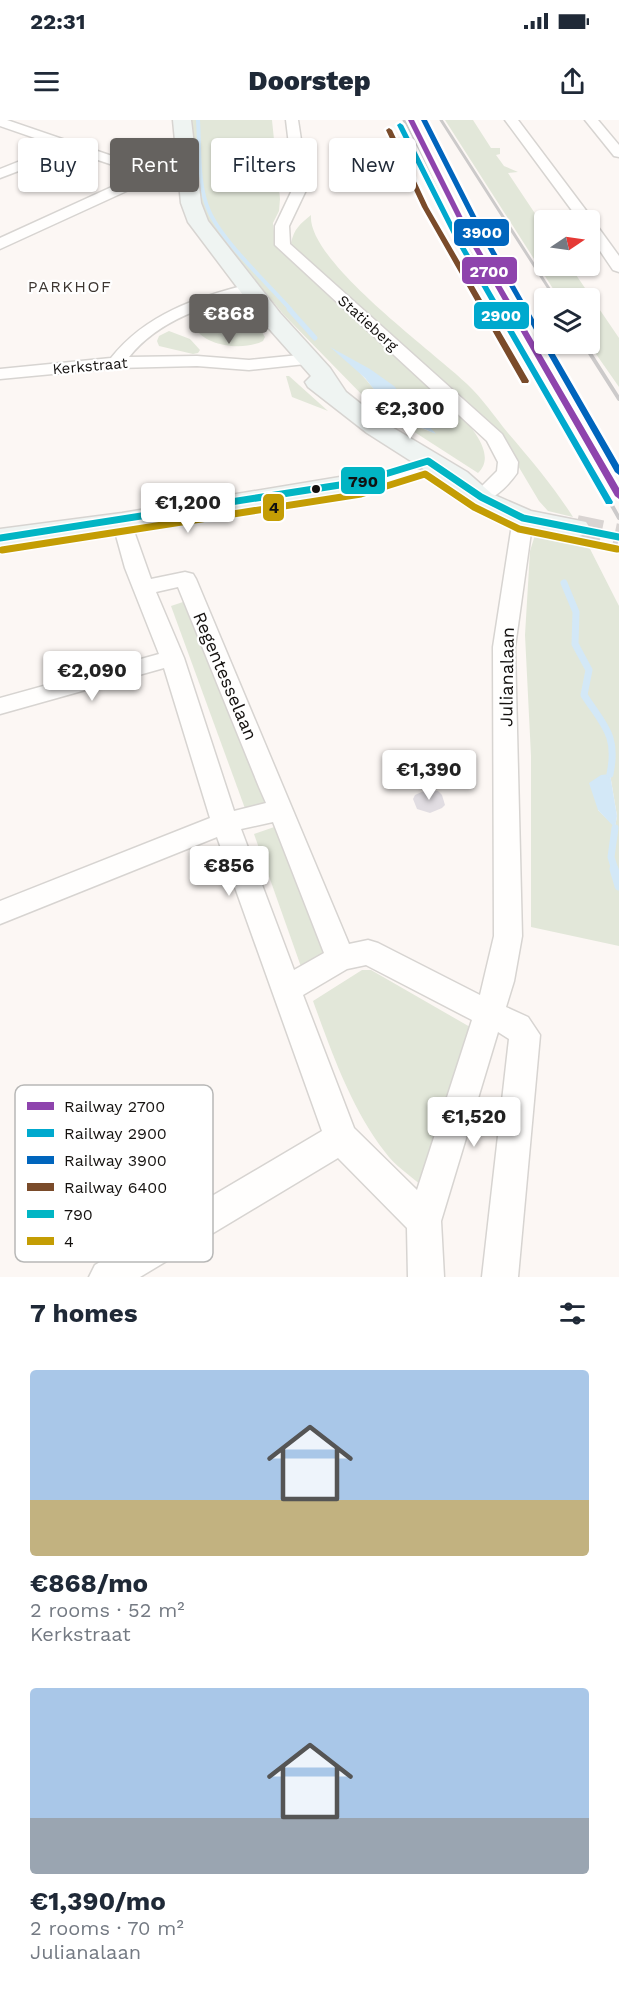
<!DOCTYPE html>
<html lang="en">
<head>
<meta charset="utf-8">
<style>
	:root { --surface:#fff; --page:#f6f6f7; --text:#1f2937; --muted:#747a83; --accent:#65625f }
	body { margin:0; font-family:"Work Sans",sans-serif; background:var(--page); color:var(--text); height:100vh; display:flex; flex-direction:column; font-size:22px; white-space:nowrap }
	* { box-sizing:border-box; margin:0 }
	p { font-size:20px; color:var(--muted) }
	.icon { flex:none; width:33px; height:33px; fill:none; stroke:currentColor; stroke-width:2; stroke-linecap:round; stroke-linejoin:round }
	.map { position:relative; height:1157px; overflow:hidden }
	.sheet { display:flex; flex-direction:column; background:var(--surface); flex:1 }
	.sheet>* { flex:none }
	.hud { position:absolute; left:18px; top:18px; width:584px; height:54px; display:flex; gap:12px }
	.needle { width:39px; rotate:77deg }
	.fabs { position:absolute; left:534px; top:90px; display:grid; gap:12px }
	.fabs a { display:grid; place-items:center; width:66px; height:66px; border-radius:6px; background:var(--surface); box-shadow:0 2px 4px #0004; font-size:30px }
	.price { position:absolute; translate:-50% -51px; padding:0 14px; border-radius:6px; background:#fff; color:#222; font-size:20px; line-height:39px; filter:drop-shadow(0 2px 3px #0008) }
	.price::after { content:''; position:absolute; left:50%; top:36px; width:18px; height:14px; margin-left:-9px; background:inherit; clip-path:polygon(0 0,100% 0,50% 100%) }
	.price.active { background:var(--accent); color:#fff }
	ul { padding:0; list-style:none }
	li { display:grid; align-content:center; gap:12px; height:318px; padding:0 30px }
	li span { display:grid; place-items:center; height:186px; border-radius:6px; color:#555 }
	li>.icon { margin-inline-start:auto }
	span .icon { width:108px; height:108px; fill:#fffc; stroke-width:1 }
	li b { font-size:26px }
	h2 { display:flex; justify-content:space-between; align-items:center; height:72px; padding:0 30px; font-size:26px }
	.pill { padding:0 21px; border-radius:6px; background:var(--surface); box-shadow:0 2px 4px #0004; font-size:21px; line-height:54px }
	.pill.active { background:var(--accent); color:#fff }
	.status { display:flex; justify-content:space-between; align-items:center; height:42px; padding:0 30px; background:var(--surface); direction:ltr }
	.status svg { height:16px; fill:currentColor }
	header { display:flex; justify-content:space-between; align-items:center; height:78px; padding:0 30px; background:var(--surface); font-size:27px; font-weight:800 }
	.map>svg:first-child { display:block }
	.green { fill:#e2e7d9; fill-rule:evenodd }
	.water { fill:#d3e8f7 }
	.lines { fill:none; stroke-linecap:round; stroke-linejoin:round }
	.stream-far3 { stroke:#d3e8f7; stroke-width:4 }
	.stream-far2 { stroke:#d3e8f7; stroke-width:5 }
	.stream-far1 { stroke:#d3e8f7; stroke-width:7 }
	.stream { stroke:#d3e8f7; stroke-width:9 }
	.building { fill:#e1dde2 }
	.secondary-tunnel { stroke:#d9d4d2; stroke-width:26; stroke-dasharray:26 13; stroke-linecap:butt }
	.street-casing { stroke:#d7d4d1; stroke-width:3 }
	.secondary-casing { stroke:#d7d4d1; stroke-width:3 }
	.street { fill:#fffefd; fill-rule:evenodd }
	.secondary { fill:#eff4f2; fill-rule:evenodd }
	.rail-far1 { stroke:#cccaca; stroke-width:3 }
	.rail { stroke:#cccaca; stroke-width:4 }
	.bus-1-casing { stroke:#fff; stroke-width:10 }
	.bus-2-casing { stroke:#fff; stroke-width:10 }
	.bus-1 { stroke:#01b5c4; stroke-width:7 }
	.bus-2 { stroke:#c49d04; stroke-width:7 }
	.rail-1-casing { stroke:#fff; stroke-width:5 }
	.rail-2-casing { stroke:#fff; stroke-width:5 }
	.rail-3-casing { stroke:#fff; stroke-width:5 }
	.rail-4-casing { stroke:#fff; stroke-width:5 }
	.rail-1 { fill:#8e44ad; fill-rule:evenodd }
	.rail-2 { fill:#00a9ce; fill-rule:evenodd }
	.rail-3 { fill:#0065bd; fill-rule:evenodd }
	.rail-4 { fill:#7a4b2a; fill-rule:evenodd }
	.bus-dot { fill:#14110f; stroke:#fff; stroke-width:2 }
	.labels { text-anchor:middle; stroke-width:4.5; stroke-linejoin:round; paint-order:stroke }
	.far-street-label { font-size:15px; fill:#14110f; stroke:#fff }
	.far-neighbourhood-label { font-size:16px; letter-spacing:1.5px; fill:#3e3732; stroke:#fff }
	.street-label { font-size:18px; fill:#14110f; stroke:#fff }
	.key { fill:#fff; stroke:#b8b8b7; stroke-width:1.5 }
	.key-label { font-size:16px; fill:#14110f }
	.line-badge { stroke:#fff; stroke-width:2 }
	.badge-label { font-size:16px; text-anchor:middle; font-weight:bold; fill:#fff }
	.pale-badge-label { font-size:16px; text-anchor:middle; font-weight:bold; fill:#111 }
</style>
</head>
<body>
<div class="status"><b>22:31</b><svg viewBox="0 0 49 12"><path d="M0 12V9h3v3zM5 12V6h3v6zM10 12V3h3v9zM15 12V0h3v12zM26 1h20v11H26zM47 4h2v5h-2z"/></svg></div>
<header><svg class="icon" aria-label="menu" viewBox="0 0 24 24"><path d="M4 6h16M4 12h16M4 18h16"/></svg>Doorstep<svg class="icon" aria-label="share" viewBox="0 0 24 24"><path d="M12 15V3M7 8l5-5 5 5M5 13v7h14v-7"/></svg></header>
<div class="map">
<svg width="619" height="1157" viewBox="0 0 619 1157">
	<rect width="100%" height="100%" fill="#fcf7f4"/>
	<g class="green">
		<path d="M192 0H272L280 79 279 91 273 103 276 127 334 181 462 296C474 311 496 336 478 353L371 284 284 195 219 116 203 92ZM353 246 430 308 435 313C391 300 382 274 353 246Z"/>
		<polygon points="445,0 473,0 491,28 500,28 500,34 496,35 504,46 518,52 508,53 544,107 544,146 570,146 619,218 619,267 589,224 590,178 559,178"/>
		<path d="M311 95C307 141 433 231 467 264 482 278 495 297 508 313 531 340 554 367 573 397L548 391 539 381 511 334 471 285 294 128 291 123C294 109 300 104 311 95Z"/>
		<path d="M239 197 256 202 265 217 263 221C244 231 204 227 194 206L195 202 208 198Z"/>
		<polygon points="169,211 190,219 200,230 198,233 193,234 159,226 157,221 159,216"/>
		<polygon points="286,256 289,256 328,291 292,277"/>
		<path d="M535 415 586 421 619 486V826L531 807V636L525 515 530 431ZM610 654 617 696 615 707 598 690Z"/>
		<polygon points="189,480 274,685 247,694 171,486"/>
		<polygon points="283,704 331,837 305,858 254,714"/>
		<path d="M362 850H371L477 911 423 1067C411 1056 394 1045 385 1032 351 988 332 933 313 881Z"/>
	</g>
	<g class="water">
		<polygon points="330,227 370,249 394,266 436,314 406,301 388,287 365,258"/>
		<polygon points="610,654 617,696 615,708 598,690 589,663 601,655"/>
	</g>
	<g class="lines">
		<path class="stream-far3" d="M198 0C200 29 197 64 209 91 222 121 268 164 291 190"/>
		<polyline class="stream-far2" points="289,189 315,218"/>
		<g class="stream-far1">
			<path d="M564 463 576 492 575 524 589 550 584 575C604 606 618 615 610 654"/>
			<polyline points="615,750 611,737 615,708"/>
		</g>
		<polyline class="stream" points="614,749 619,766"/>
	</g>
	<polygon class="building" points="426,670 438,671 442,675 445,685 442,688 430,693 417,689 413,679 415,675"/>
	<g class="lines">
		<polyline class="secondary-tunnel" points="576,408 619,417"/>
		<g class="street-casing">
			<g id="street">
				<polygon points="0,0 7,0 153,50 188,47 195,51 188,55 155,58 0,129 0,118 140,54 71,31 0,58 0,49 58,26 0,6"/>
				<path d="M286 0H298L308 66 289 106 290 124 502 314 518 342 517 353C508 366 490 385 474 381L471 377 497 351 498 342 487 321 275 125V106L294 66Z"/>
				<polygon points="505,0 518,0 591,97 592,102 595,103 619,136 619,152 613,150 590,116 590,100 579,100"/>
				<polygon points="585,0 598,0 619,25 619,37 614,36"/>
				<path d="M249 164 257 169 255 172C209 185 160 198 129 237L197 236 249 240 309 234 315 235 318 239 315 243 249 250 197 246 116 248 0 259V249L111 238C146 194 195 178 249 164Z"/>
				<polygon points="413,348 420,350 423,354 420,358 370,366 363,364 360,360 363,356 370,354"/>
				<path d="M523 392 530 394 533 398 515 527 522 816 514 861 506 887 528 897 540 915 518 1157H482L509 919 498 912 441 1101 444 1157H408L407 1108 338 1038 140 1157H89L95 1145 322 1011 217 717 0 804V781L210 698 164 548 0 594V578L159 534 125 448 112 401 115 397 122 395 129 397 151 459 185 452 193 454 196 459 349 824 368 820 378 823 480 875 494 816 493 527 513 398 516 394ZM178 467 259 667 266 683 234 691 184 538 156 472ZM273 702 324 833 294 850 241 709ZM366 845 472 900 417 1070 354 1008 303 875 347 849Z"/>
			</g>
		</g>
		<g class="secondary-casing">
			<g id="secondary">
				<polygon points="173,0 191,0 201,83 208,101 280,193 330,248 346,272 385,303 467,352 492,374 531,391 586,402 590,408 586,414 576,417 513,404 452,376 448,370 451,366 447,364 367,313 308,267 305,262 311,256 264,203 188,102 181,83"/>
				<polygon points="370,352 380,354 384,360 380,366 122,409 0,427 0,409 122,393"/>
			</g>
		</g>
		<use href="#street" class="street"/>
		<use href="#secondary" class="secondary"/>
		<g class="rail-far1">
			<polyline points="404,0 448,94 502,190"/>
			<polyline points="441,0 555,178"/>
		</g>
		<g class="rail">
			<polyline points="501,189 619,398"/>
			<polyline points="584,224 619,279"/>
		</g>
		<g class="bus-1-casing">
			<polyline id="bus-1" points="0,418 359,362 428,341 481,377 523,398 619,417"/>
		</g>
		<g class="bus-2-casing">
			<polyline id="bus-2" points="2,430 361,374 425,354 474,387 519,409 617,429"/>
		</g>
		<use href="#bus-1" class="bus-1"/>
		<use href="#bus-2" class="bus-2"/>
		<g class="rail-1-casing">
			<polygon id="rail-1" points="408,0 414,0 470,112 619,368 619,379 615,376 464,112"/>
		</g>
		<g class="rail-2-casing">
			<polygon id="rail-2" points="400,3 403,5 460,118 613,382 612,384 606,384 605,382 454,118 397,5"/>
		</g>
		<g class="rail-3-casing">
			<polygon id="rail-3" points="421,0 427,0 481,106 544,217 544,224 549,224 619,345 619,355 615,352 475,106"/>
		</g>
		<g class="rail-4-casing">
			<polygon id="rail-4" points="389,8 392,10 428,87 529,261 528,263 522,263 521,261 422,87 386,10"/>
		</g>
		<use href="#rail-1" class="rail-1"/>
		<use href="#rail-2" class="rail-2"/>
		<use href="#rail-3" class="rail-3"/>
		<use href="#rail-4" class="rail-4"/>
	</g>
	<circle class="bus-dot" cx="316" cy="369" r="5"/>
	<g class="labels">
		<g class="far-street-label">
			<text transform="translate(368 203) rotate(42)" y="5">Statieberg</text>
			<text transform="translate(90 246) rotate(-5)" y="5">Kerkstraat</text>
		</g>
		<g class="far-neighbourhood-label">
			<text x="70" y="172">PARKHOF</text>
		</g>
		<g class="street-label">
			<text transform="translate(225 556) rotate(67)" y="6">Regentesselaan</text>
			<text transform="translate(507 557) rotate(-89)" y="6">Julianalaan</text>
		</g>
	</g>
	<rect x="15" y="965" width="198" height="177" rx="9" class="key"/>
	<rect x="27" y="982" width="27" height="8" fill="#8e44ad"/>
	<rect x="27" y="1009" width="27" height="8" fill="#00a9ce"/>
	<rect x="27" y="1036" width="27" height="8" fill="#0065bd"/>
	<rect x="27" y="1063" width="27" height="8" fill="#7a4b2a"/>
	<rect x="27" y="1090" width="27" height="8" fill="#01b5c4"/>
	<rect x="27" y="1117" width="27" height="8" fill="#c49d04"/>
	<g class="key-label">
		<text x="64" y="992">Railway 2700</text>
		<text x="64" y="1019">Railway 2900</text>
		<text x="64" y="1046">Railway 3900</text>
		<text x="64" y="1073">Railway 6400</text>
		<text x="64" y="1100">790</text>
		<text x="64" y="1127">4</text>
	</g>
	<g class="line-badge">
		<rect x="453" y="98" width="57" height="29" rx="6" fill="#0065bd"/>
		<rect x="461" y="136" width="57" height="29" rx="6" fill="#8e44ad"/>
		<rect x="473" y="181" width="57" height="29" rx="6" fill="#00a9ce"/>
		<rect x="340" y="346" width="46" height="29" rx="6" fill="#01b5c4"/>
		<rect x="262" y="373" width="23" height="29" rx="6" fill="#c49d04"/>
	</g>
	<g class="badge-label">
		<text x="482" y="118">3900</text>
		<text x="489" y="157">2700</text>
		<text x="501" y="201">2900</text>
	</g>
	<g class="pale-badge-label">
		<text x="363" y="367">790</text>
		<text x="274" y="393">4</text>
	</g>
</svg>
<div class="fabs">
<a><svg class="needle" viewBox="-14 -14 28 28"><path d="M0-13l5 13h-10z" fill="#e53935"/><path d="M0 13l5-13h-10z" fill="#747a83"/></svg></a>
<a><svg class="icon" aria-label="layers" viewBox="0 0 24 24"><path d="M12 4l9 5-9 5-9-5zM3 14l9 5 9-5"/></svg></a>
</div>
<b class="price active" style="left:229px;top:225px">€868</b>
<b class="price" style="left:410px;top:320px">€2,300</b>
<b class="price" style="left:188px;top:414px">€1,200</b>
<b class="price" style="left:92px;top:582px">€2,090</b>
<b class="price" style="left:429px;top:681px">€1,390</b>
<b class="price" style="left:229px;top:777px">€856</b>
<b class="price" style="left:474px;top:1028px">€1,520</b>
<div class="hud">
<a class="pill">Buy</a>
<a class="pill active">Rent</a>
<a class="pill">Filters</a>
<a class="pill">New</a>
</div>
</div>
<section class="sheet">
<h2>7 homes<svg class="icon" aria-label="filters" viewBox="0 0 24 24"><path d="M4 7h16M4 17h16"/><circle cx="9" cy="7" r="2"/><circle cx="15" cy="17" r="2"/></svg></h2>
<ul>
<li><span style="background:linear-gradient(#a9c7e8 70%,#c2b280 0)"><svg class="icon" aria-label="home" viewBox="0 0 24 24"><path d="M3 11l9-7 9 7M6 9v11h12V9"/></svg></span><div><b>€868/mo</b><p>2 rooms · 52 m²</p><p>Kerkstraat</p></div></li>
<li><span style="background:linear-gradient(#a9c7e8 70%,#9aa5b1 0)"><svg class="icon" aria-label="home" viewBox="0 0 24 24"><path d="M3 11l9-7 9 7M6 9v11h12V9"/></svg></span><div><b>€1,390/mo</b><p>2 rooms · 70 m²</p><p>Julianalaan</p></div></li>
</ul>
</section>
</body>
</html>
